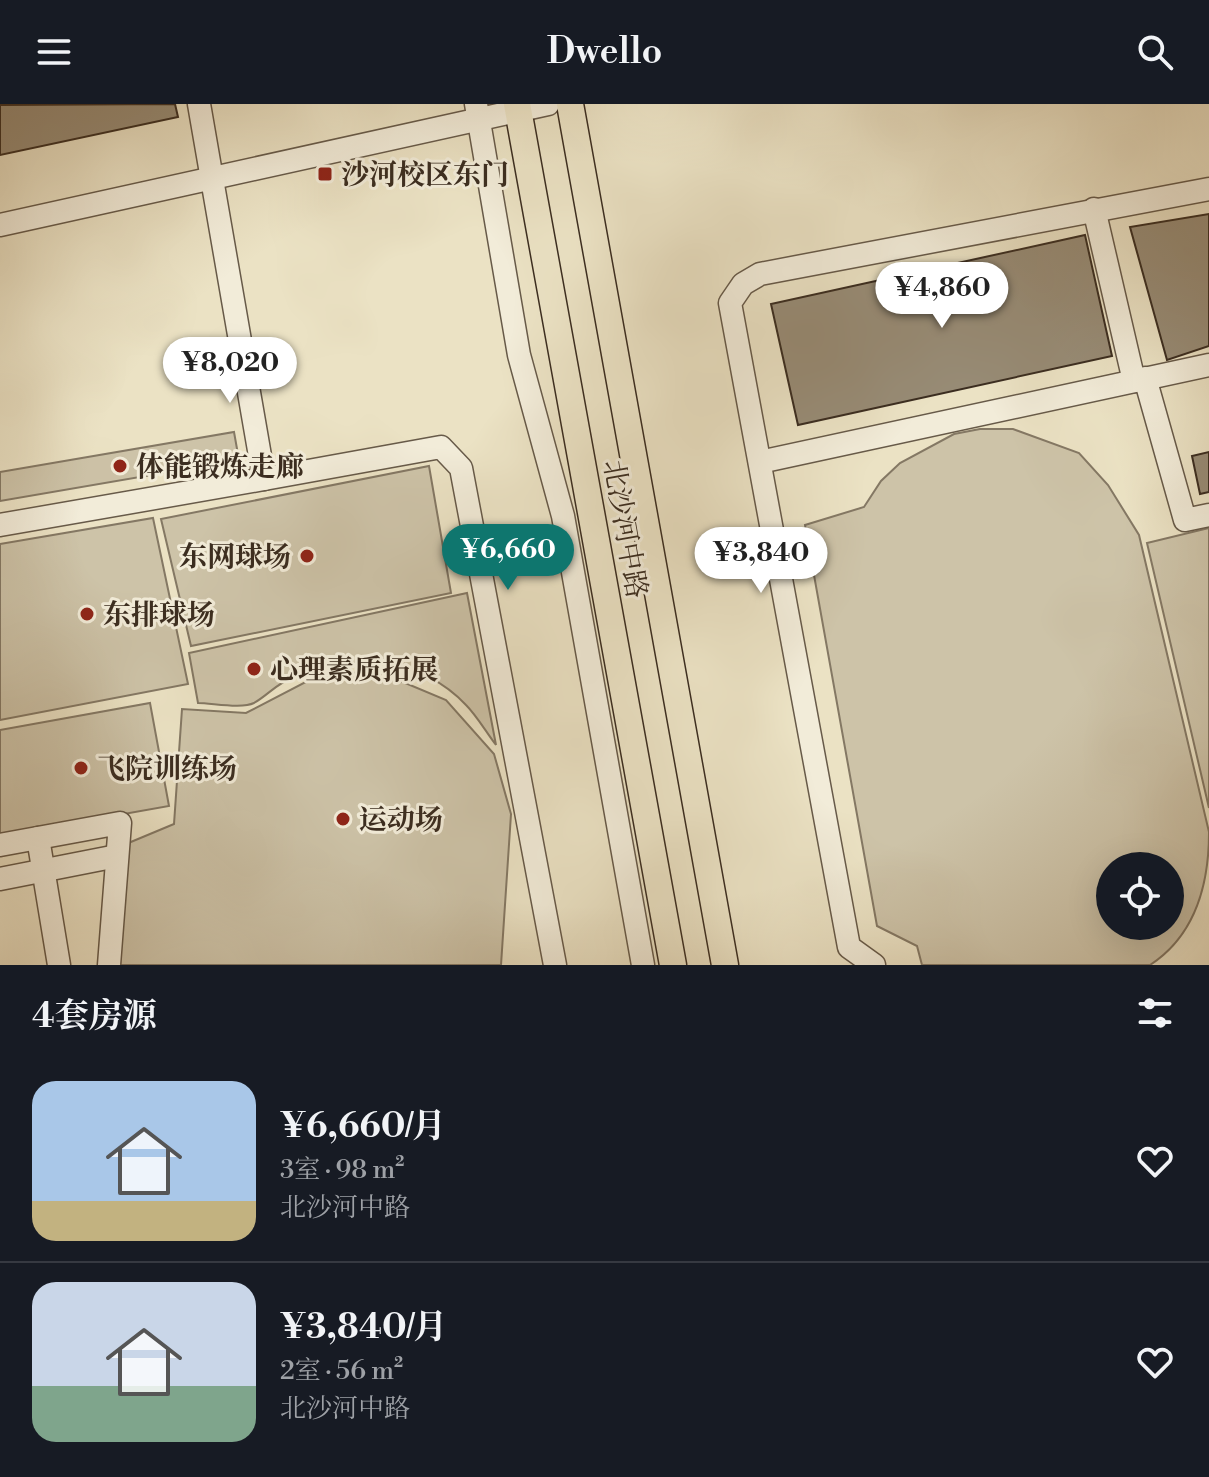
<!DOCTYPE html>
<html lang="zh">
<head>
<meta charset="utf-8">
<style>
	:root { --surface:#171b24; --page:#20242c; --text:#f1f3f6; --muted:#9ea1a6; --line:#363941; --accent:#0f766e }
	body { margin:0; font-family:"Libre Bodoni","Noto Serif SC",serif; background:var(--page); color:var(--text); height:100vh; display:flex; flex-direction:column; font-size:30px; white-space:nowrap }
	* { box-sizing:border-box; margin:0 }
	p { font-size:26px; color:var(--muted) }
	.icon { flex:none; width:44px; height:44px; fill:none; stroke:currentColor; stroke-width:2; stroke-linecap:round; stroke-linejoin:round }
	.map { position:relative; height:861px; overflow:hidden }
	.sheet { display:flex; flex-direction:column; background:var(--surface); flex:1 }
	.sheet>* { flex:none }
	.fabs { position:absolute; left:1096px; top:748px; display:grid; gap:16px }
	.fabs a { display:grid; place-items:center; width:88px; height:88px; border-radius:50%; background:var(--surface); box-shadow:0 8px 32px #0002; font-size:40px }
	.price { position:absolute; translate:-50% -68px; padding:0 18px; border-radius:28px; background:#fff; color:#222; font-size:26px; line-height:52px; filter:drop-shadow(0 2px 4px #0008) }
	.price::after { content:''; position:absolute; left:50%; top:48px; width:24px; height:18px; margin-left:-12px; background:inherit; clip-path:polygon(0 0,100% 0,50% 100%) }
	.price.on { background:var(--accent); color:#fff }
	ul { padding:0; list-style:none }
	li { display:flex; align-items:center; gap:24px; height:200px; padding:0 32px }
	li+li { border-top:2px solid var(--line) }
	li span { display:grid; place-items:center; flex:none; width:224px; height:160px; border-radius:24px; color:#555 }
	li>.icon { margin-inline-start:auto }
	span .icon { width:96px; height:96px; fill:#fffc; stroke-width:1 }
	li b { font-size:34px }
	h2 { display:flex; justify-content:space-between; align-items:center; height:96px; padding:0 32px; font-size:34px }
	header { display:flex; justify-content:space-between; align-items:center; height:104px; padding:0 32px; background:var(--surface); font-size:36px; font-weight:600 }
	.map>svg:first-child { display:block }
	.green { fill:#cdc3a8; stroke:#847864; stroke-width:2; fill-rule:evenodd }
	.building { fill:#978b75; stroke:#3b2d20; stroke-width:2 }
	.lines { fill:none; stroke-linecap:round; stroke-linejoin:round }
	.minor-casing { stroke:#675a49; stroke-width:25 }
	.major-casing { stroke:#3b2d20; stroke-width:29 }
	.minor { stroke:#f2ecd9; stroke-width:22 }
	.major { stroke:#ebe2c4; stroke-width:26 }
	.poi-dot { fill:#8f2418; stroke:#f2ecd9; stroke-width:3 }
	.labels { text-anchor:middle; stroke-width:6; stroke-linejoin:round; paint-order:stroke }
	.poi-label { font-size:28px; font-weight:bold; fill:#3b2d20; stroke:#f2ecd9; text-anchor:start }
	.street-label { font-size:28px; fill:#3b2d20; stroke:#f2ecd9 }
</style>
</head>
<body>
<header><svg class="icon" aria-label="menu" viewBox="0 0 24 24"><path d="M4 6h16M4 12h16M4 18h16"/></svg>Dwello<svg class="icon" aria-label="search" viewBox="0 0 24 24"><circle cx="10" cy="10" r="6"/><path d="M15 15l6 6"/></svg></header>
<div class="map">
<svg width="1209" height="861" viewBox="0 0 1209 861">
	<rect width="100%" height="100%" fill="#ebe2c4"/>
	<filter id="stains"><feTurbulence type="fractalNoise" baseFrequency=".0025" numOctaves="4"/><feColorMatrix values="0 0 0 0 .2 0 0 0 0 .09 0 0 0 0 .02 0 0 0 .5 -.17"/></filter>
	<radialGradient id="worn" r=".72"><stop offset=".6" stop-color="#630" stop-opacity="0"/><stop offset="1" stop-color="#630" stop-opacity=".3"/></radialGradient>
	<g class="green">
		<path d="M980 325H1013L1079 349 1108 381 1139 431 1209 728C1209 779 1196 831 1150 861H922L917 842 877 822 805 421 864 403 881 377 900 359 954 330ZM1110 762H1170V822H1110Z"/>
		<polygon points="234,328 239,356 0,397 0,368"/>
		<polygon points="429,362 451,489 191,542 161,415"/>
		<polygon points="153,414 188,580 0,616 0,440"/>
		<polygon points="1209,424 1209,704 1147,439"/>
		<path d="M467 489 496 641C486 628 477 612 466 601 421 553 354 550 295 572 276 580 268 591 254 599 242 605 212 599 198 599L189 549Z"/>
		<polygon points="379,568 446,596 494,650 511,710 501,861 119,861 126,740 174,720 182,605 246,609 321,570"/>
		<polygon points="150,599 169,702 0,732 0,626"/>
	</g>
	<g class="building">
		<polygon points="175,0 178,13 0,51 0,1"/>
		<polygon points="1209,110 1209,242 1167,256 1130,123"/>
		<polygon points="1085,131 1112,252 798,321 771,200"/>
		<polygon points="1209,348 1209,388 1200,390 1192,352"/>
	</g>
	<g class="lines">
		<g class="minor-casing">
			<g id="minor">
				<polyline points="476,0 519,251 563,412 643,861"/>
				<polyline points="1094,105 1134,277"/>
				<polyline points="0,121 548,0"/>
				<polyline points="1145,274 1185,416 1209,411"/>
				<polyline points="760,358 1209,261"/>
				<polyline points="264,375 441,343 461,364 555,861"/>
				<polyline points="0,421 264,375 199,0"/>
				<polyline points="38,734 59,861"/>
				<polyline points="0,741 120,719 109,861"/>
				<polyline points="0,775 117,752"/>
				<polyline points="874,861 849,843 730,199 743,180 760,170 1209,85"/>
			</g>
		</g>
		<g class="major-casing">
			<g id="major">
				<polyline points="517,0 673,861"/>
				<polyline points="570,0 725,861"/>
			</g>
		</g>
		<use href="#minor" class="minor"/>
		<use href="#major" class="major"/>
	</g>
	<g class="poi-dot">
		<rect x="317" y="62" width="16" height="16" rx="4"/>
		<circle cx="120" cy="362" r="8"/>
		<circle cx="307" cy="452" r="8"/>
		<circle cx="87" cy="510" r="8"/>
		<circle cx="254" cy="565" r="8"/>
		<circle cx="81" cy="664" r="8"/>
		<circle cx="343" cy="715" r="8"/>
	</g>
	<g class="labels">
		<g class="poi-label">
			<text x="341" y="80">沙河校区东门</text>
			<text x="136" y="372">体能锻炼走廊</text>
			<text x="291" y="462" text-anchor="end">东网球场</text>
			<text x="103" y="520">东排球场</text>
			<text x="270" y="575">心理素质拓展</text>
			<text x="97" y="674">飞院训练场</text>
			<text x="359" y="725">运动场</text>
		</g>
		<g class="street-label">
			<text transform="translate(626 425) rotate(80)" y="10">北沙河中路</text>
		</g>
	</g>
	<rect width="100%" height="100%" filter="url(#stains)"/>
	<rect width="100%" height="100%" fill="url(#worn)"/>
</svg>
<div class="fabs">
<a><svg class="icon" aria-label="locate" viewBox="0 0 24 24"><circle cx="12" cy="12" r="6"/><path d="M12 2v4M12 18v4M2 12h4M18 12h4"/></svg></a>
</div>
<b class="price" style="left:942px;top:226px">¥4,860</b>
<b class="price" style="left:230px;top:301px">¥8,020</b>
<b class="price on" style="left:508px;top:488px">¥6,660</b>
<b class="price" style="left:761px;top:491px">¥3,840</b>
</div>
<section class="sheet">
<h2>4套房源<svg class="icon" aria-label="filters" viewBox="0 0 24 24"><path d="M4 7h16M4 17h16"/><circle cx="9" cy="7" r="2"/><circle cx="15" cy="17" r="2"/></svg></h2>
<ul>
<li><span style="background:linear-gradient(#a9c7e8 75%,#c2b280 0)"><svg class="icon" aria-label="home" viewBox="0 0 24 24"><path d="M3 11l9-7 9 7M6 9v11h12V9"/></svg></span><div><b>¥6,660/月</b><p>3室 · 98 m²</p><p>北沙河中路</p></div><svg class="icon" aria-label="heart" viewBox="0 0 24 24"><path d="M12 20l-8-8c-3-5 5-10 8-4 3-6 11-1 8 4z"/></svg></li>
<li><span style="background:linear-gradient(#c9d6e8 65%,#7fa58c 0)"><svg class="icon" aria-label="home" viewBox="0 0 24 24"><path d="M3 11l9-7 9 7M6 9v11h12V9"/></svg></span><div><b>¥3,840/月</b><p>2室 · 56 m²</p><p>北沙河中路</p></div><svg class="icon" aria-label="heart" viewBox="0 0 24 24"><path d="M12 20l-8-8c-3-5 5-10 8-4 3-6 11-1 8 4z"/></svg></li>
</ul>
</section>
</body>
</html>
